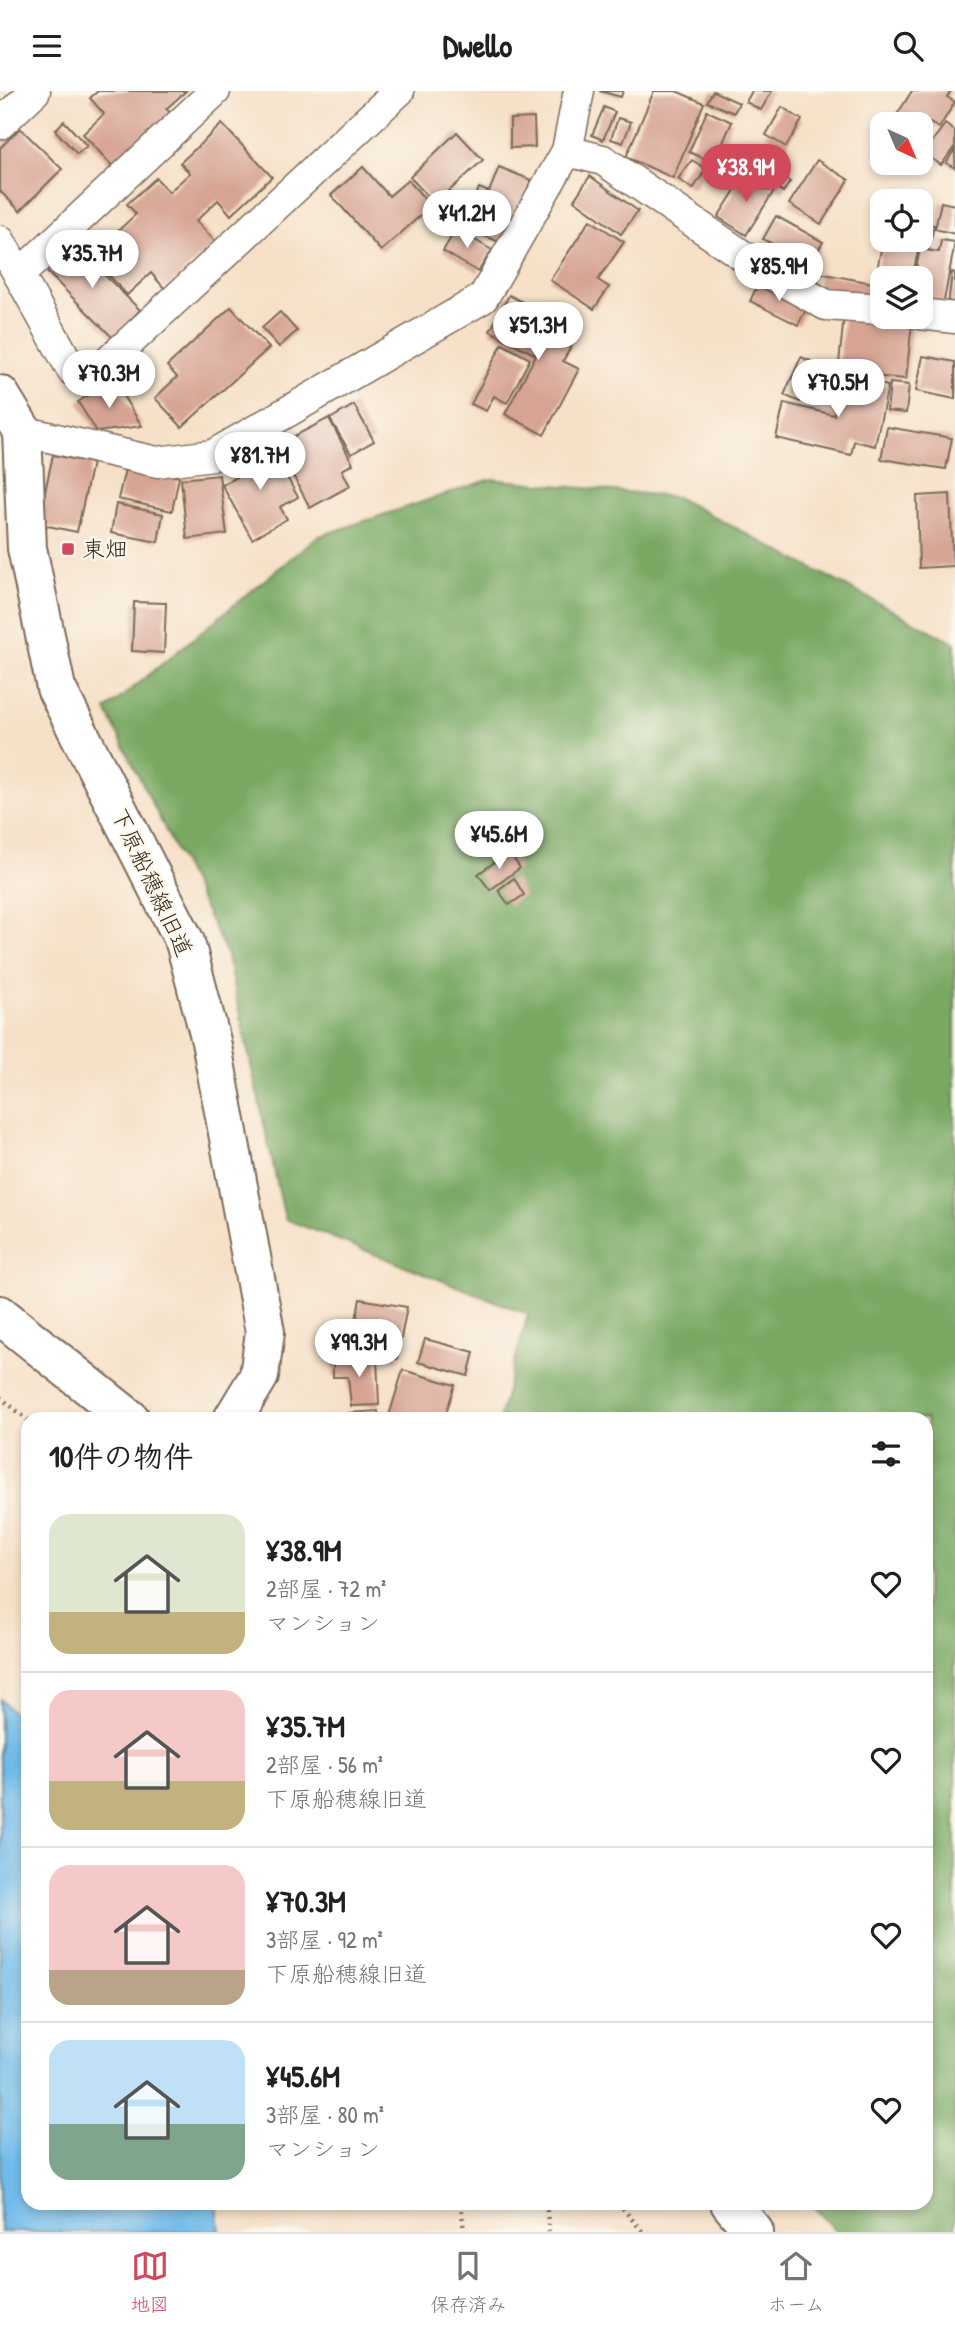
<!DOCTYPE html>
<html lang="ja">
<head>
<meta charset="utf-8">
<style>
	:root { --surface:#fff; --page:#f2f2f2; --text:#202124; --muted:#757577; --line:#e0e0e0; --accent:#d1495b }
	body { margin:0; font-family:"Patrick Hand","Klee One",sans-serif; background:var(--page); color:var(--text); height:100vh; display:flex; flex-direction:column; font-size:26px; white-space:nowrap }
	* { box-sizing:border-box; margin:0 }
	p { font-size:23px; color:var(--muted) }
	.icon { flex:none; width:38px; height:38px; fill:none; stroke:currentColor; stroke-width:2; stroke-linecap:round; stroke-linejoin:round }
	.map { position:relative; flex:1; overflow:hidden }
	.sheet { position:absolute; left:21px; top:1321px; width:912px; height:798px; display:flex; flex-direction:column; background:var(--surface); border-radius:21px; box-shadow:0 4px 10px #0003 }
	.sheet>* { flex:none }
	.needle { width:46px; rotate:136deg }
	.controls { position:absolute; left:870px; top:21px; display:grid; gap:14px }
	.controls a { display:grid; place-items:center; width:63px; height:63px; border-radius:14px; background:var(--surface); box-shadow:0 4px 10px #0003; font-size:35px }
	.price { position:absolute; translate:-50% -60px; padding:0 16px; border-radius:24px; background:#fff; color:#222; font-size:23px; line-height:46px; filter:drop-shadow(0 2px 4px #0008) }
	.price::after { content:''; position:absolute; left:50%; top:42px; width:21px; height:16px; margin-left:-10px; background:inherit; clip-path:polygon(0 0,100% 0,50% 100%) }
	.price.active { background:var(--accent); color:#fff }
	ul { padding:0; list-style:none }
	li { display:flex; align-items:center; gap:21px; height:175px; padding:0 28px }
	li+li { border-top:2px solid var(--line) }
	li span { display:grid; place-items:center; flex:none; width:196px; height:140px; border-radius:21px; color:#555 }
	li>.icon { margin-inline-start:auto }
	span .icon { width:84px; height:84px; fill:#fffc; stroke-width:1 }
	li b { font-size:30px }
	h2 { display:flex; justify-content:space-between; align-items:center; height:84px; padding:0 28px; font-size:30px }
	header { display:flex; justify-content:space-between; align-items:center; height:91px; padding:0 28px; background:var(--surface); font-size:32px; font-weight:800 }
	.tabs { display:flex; justify-content:space-around; align-items:center; height:98px; border-top:2px solid var(--line); background:var(--surface); font-size:19px; color:var(--muted) }
	.tabs a { display:grid; justify-items:center; gap:4px }
	.tabs .active { color:var(--accent) }
	.map>svg:first-child { display:block }
	.forest { fill:#78a862; stroke:#5a6940; stroke-width:2 }
	.water { fill:#71bbea; stroke:#567284; stroke-width:2 }
	.building { fill:#d7a494 }
	.lines { fill:none; stroke-linecap:round; stroke-linejoin:round }
	.minor-casing { stroke:#7c6a59; stroke-width:33 }
	.tertiary-casing { stroke:#7c6a59; stroke-width:42 }
	.secondary-casing { stroke:#7c6a59; stroke-width:42 }
	.path { stroke:#7c6a59; stroke-width:4.5; stroke-dasharray:2 5; stroke-linecap:butt }
	.minor { stroke:#fff; stroke-width:30 }
	.tertiary { stroke:#fff; stroke-width:38 }
	.secondary { stroke:#fff; stroke-width:38 }
	.poi-dot { fill:#d1495b; stroke:#fbf7ec; stroke-width:2.5 }
	.labels { text-anchor:middle; stroke-width:5; stroke-linejoin:round; paint-order:stroke }
	.poi-label { font-size:23px; fill:#3b2a1e; stroke:#fbf7ec; text-anchor:start }
	.street-label { font-size:23px; fill:#3b2a1e; stroke:#fbf7ec }
</style>
</head>
<body>
<header><svg class="icon" aria-label="menu" viewBox="0 0 24 24"><path d="M4 6h16M4 12h16M4 18h16"/></svg>Dwello<svg class="icon" aria-label="search" viewBox="0 0 24 24"><circle cx="10" cy="10" r="6"/><path d="M15 15l6 6"/></svg></header>
<div class="map">
<svg width="955" height="2141" viewBox="0 0 955 2141">
	<rect width="100%" height="100%" fill="#fbf7ec"/>
	<filter id="ink" filterUnits="userSpaceOnUse"><feTurbulence type="fractalNoise" baseFrequency=".0143" numOctaves="2"/><feDisplacementMap in="SourceGraphic" scale="14" xChannelSelector="R" yChannelSelector="G"/><feConvolveMatrix kernelMatrix="1 2 1 2 8 2 1 2 1" color-interpolation-filters="sRGB"/></filter>
	<filter id="wash" filterUnits="userSpaceOnUse"><feTurbulence type="fractalNoise" baseFrequency=".00686" numOctaves="4" result="noise"/><feDisplacementMap in="SourceGraphic" scale="28" xChannelSelector="R" yChannelSelector="G"/><feGaussianBlur stdDeviation="1.57" result="paint"/><feColorMatrix in="noise" values="0 0 0 0 0 0 0 0 0 0 0 0 0 0 0 0 0 1.4 0 .05"/><feComposite in="paint" operator="in"/></filter>
	<g filter="url(#wash)">
		<rect width="100%" height="100%" fill="#f6e0c7"/>
		<polygon class="forest" points="491,388 676,406 955,552 955,2141 837,2141 810,2112 926,2112 926,1328 499,1328 528,1223 285,1128 226,861 106,619 317,446"/>
		<polygon class="water" points="0,1608 28,1637 28,2112 217,2112 220,2141 0,2141"/>
		<g id="blocks">
			<g class="building">
				<polygon points="98,0 186,0 166,18 171,22 113,76 83,43 104,23 90,7"/>
				<polygon points="599,0 623,0 621,6"/>
				<polygon points="654,0 676,0 704,12 673,87 626,66"/>
				<polygon points="713,0 739,12 734,22 707,11"/>
				<polygon points="752,0 772,0 761,19 746,11"/>
				<polygon points="912,0 951,0 947,6 955,11 939,37 930,32 920,46 920,33 891,33"/>
				<polygon points="604,16 615,21 603,49 592,44"/>
				<polygon points="782,16 802,29 786,56 766,44"/>
				<polygon points="707,20 732,31 714,72 689,61"/>
				<polygon points="534,27 535,56 510,57 510,28"/>
				<polygon points="618,27 631,31 623,52 611,48"/>
				<polygon points="64,30 87,55 77,63 55,39"/>
				<polygon points="222,33 272,86 231,124 218,109 196,130 216,151 165,198 151,182 127,204 91,165 136,123 127,113 156,87 169,101 190,82 180,72"/>
				<polygon points="945,33 955,40 955,55 941,74 924,62"/>
				<polygon points="20,37 62,78 20,120 0,100 0,57"/>
				<polygon points="457,41 483,69 435,113 410,86"/>
				<polygon points="955,58 955,77 946,72"/>
				<polygon points="692,69 706,78 693,98 678,88"/>
				<polygon points="817,69 849,89 821,133 789,113"/>
				<polygon points="764,72 790,91 783,101 757,83"/>
				<polygon points="363,76 389,105 408,89 431,115 381,160 331,104"/>
				<polygon points="499,76 531,89 504,153 463,136 479,97 489,101"/>
				<polygon points="746,82 774,100 746,144 718,126"/>
				<polygon points="590,85 638,120 621,143 574,109"/>
				<polygon points="941,111 955,114 955,143 935,138"/>
				<polygon points="776,125 823,151 810,174 763,148"/>
				<polygon points="590,129 624,151 598,189 609,196 594,218 550,189"/>
				<polygon points="920,132 934,134 929,158 901,153 901,149 920,149"/>
				<polygon points="456,138 492,159 478,181 443,160"/>
				<polygon points="941,149 955,151 943,215 920,211 920,187 914,187 920,158 939,161"/>
				<polygon points="71,151 140,219 113,247 44,178"/>
				<polygon points="882,153 918,160 912,187 882,187 882,202 873,200"/>
				<polygon points="952,181 955,182 955,216 948,215"/>
				<polygon points="819,182 873,192 870,210 816,201"/>
				<polygon points="760,189 809,213 798,234 750,210"/>
				<polygon points="509,204 579,241 563,270 579,278 544,344 505,323 536,264 490,240"/>
				<polygon points="231,216 269,257 182,336 155,307 177,286 167,275"/>
				<polygon points="280,221 297,240 279,256 262,237"/>
				<polygon points="844,225 912,231 906,288 838,282"/>
				<polygon points="502,253 530,268 507,312 494,305 486,320 471,313"/>
				<polygon points="923,265 955,271 955,308 916,300"/>
				<polygon points="801,266 818,273 800,311 784,304"/>
				<polygon points="843,285 888,295 875,355 854,350 851,364 776,347 784,312 834,324"/>
				<polygon points="113,289 142,335 97,341 78,311"/>
				<polygon points="890,292 909,294 906,322 887,320"/>
				<polygon points="354,314 374,350 351,363 330,328"/>
				<polygon points="329,327 353,373 342,379 350,395 310,417 277,354"/>
				<polygon points="887,336 952,347 946,378 881,368"/>
				<polygon points="269,354 298,406 280,416 287,428 252,448 222,394 237,386 232,375"/>
				<polygon points="53,364 92,372 77,441 38,433"/>
				<polygon points="126,374 179,386 172,420 118,408"/>
				<polygon points="219,384 227,443 187,448 181,388"/>
				<polygon points="950,403 953,475 919,477 917,405"/>
				<polygon points="116,413 163,423 158,451 111,442"/>
				<polygon points="134,511 166,512 164,562 132,560"/>
				<polygon points="509,761 520,777 490,799 478,783"/>
				<polygon points="514,787 524,804 509,814 498,799"/>
				<polygon points="360,1208 407,1216 397,1268 350,1260"/>
				<polygon points="425,1248 474,1261 468,1285 418,1271"/>
				<polygon points="333,1267 377,1267 379,1314 351,1315 348,1286 333,1286"/>
				<polygon points="403,1279 455,1294 444,1328 388,1328"/>
				<polygon points="378,1320 379,1328 350,1328 349,1322"/>
			</g>
		</g>
	</g>
	<g filter="url(#ink)">
		<use href="#blocks" fill-opacity="0" stroke="#7c6a59" stroke-width="2"/>
		<g class="lines">
			<g class="minor-casing">
				<g id="minor">
					<polyline points="0,33 35,0"/>
					<polyline points="567,60 603,69 765,180 826,214 882,218"/>
					<polyline points="0,150 72,279 94,284 399,0"/>
					<polyline points="19,184 215,0"/>
					<polyline points="920,223 955,227"/>
					<polyline points="22,340 157,371 213,364 483,207 567,60 579,0"/>
				</g>
			</g>
			<g class="tertiary-casing">
				<polyline id="tertiary" points="0,304 22,340 27,457 56,597 185,851 211,950 265,1241 259,1285 233,1328"/>
			</g>
			<g class="secondary-casing">
				<g id="secondary">
					<polyline points="0,1224 130,1328"/>
					<polyline points="730,2112 754,2141"/>
				</g>
			</g>
			<g class="path">
				<polyline points="0,1306 28,1329"/>
				<polyline points="461,2112 464,2141"/>
				<polyline points="546,2112 549,2141"/>
				<polyline points="618,2112 643,2141"/>
			</g>
			<use href="#minor" class="minor"/>
			<use href="#tertiary" class="tertiary"/>
			<use href="#secondary" class="secondary"/>
		</g>
	</g>
	<rect class="poi-dot" x="61" y="451" width="14" height="14" rx="3.5"/>
	<g class="labels">
		<g class="poi-label">
			<text x="82" y="466">東畑</text>
		</g>
		<g class="street-label">
			<text transform="translate(152 791) rotate(65)" y="8">下原船穂線旧道</text>
		</g>
	</g>
</svg>
<div class="controls">
<a><svg class="needle" viewBox="-14 -14 28 28"><path d="M0-13l5 13h-10z" fill="#e53935"/><path d="M0 13l5-13h-10z" fill="#757577"/></svg></a>
<a><svg class="icon" aria-label="locate" viewBox="0 0 24 24"><circle cx="12" cy="12" r="6"/><path d="M12 2v4M12 18v4M2 12h4M18 12h4"/></svg></a>
<a><svg class="icon" aria-label="layers" viewBox="0 0 24 24"><path d="M12 4l9 5-9 5-9-5zM3 14l9 5 9-5"/></svg></a>
</div>
<b class="price active" style="left:746px;top:113px">¥38.9M</b>
<b class="price" style="left:467px;top:159px">¥41.2M</b>
<b class="price" style="left:92px;top:199px">¥35.7M</b>
<b class="price" style="left:779px;top:212px">¥85.9M</b>
<b class="price" style="left:538px;top:271px">¥51.3M</b>
<b class="price" style="left:109px;top:319px">¥70.3M</b>
<b class="price" style="left:838px;top:328px">¥70.5M</b>
<b class="price" style="left:260px;top:401px">¥81.7M</b>
<b class="price" style="left:499px;top:780px">¥45.6M</b>
<b class="price" style="left:359px;top:1288px">¥99.3M</b>
<section class="sheet">
<h2>10件の物件<svg class="icon" aria-label="filters" viewBox="0 0 24 24"><path d="M4 7h16M4 17h16"/><circle cx="9" cy="7" r="2"/><circle cx="15" cy="17" r="2"/></svg></h2>
<ul>
<li><span style="background:linear-gradient(#dfe7d0 70%,#c2b280 0)"><svg class="icon" aria-label="home" viewBox="0 0 24 24"><path d="M3 11l9-7 9 7M6 9v11h12V9"/></svg></span><div><b>¥38.9M</b><p>2部屋 · 72 m²</p><p>マンション</p></div><svg class="icon" aria-label="heart" viewBox="0 0 24 24"><path d="M12 20l-8-8c-3-5 5-10 8-4 3-6 11-1 8 4z"/></svg></li>
<li><span style="background:linear-gradient(#f6c9c9 65%,#c2b280 0)"><svg class="icon" aria-label="home" viewBox="0 0 24 24"><path d="M3 11l9-7 9 7M6 9v11h12V9"/></svg></span><div><b>¥35.7M</b><p>2部屋 · 56 m²</p><p>下原船穂線旧道</p></div><svg class="icon" aria-label="heart" viewBox="0 0 24 24"><path d="M12 20l-8-8c-3-5 5-10 8-4 3-6 11-1 8 4z"/></svg></li>
<li><span style="background:linear-gradient(#f6c9c9 75%,#b9a48a 0)"><svg class="icon" aria-label="home" viewBox="0 0 24 24"><path d="M3 11l9-7 9 7M6 9v11h12V9"/></svg></span><div><b>¥70.3M</b><p>3部屋 · 92 m²</p><p>下原船穂線旧道</p></div><svg class="icon" aria-label="heart" viewBox="0 0 24 24"><path d="M12 20l-8-8c-3-5 5-10 8-4 3-6 11-1 8 4z"/></svg></li>
<li><span style="background:linear-gradient(#bfe0f5 60%,#7fa58c 0)"><svg class="icon" aria-label="home" viewBox="0 0 24 24"><path d="M3 11l9-7 9 7M6 9v11h12V9"/></svg></span><div><b>¥45.6M</b><p>3部屋 · 80 m²</p><p>マンション</p></div><svg class="icon" aria-label="heart" viewBox="0 0 24 24"><path d="M12 20l-8-8c-3-5 5-10 8-4 3-6 11-1 8 4z"/></svg></li>
</ul>
</section>
</div>
<nav class="tabs">
<a class="active"><svg class="icon" aria-label="map" viewBox="0 0 24 24"><path d="M3 6l6-2 6 2 6-2v14l-6 2-6-2-6 2zM9 4v14M15 6v14"/></svg>地図</a>
<a><svg class="icon" aria-label="saved" viewBox="0 0 24 24"><path d="M7 4h10v16l-5-4-5 4z"/></svg>保存済み</a>
<a><svg class="icon" aria-label="home" viewBox="0 0 24 24"><path d="M3 11l9-7 9 7M6 9v11h12V9"/></svg>ホーム</a>
</nav>
</body>
</html>
